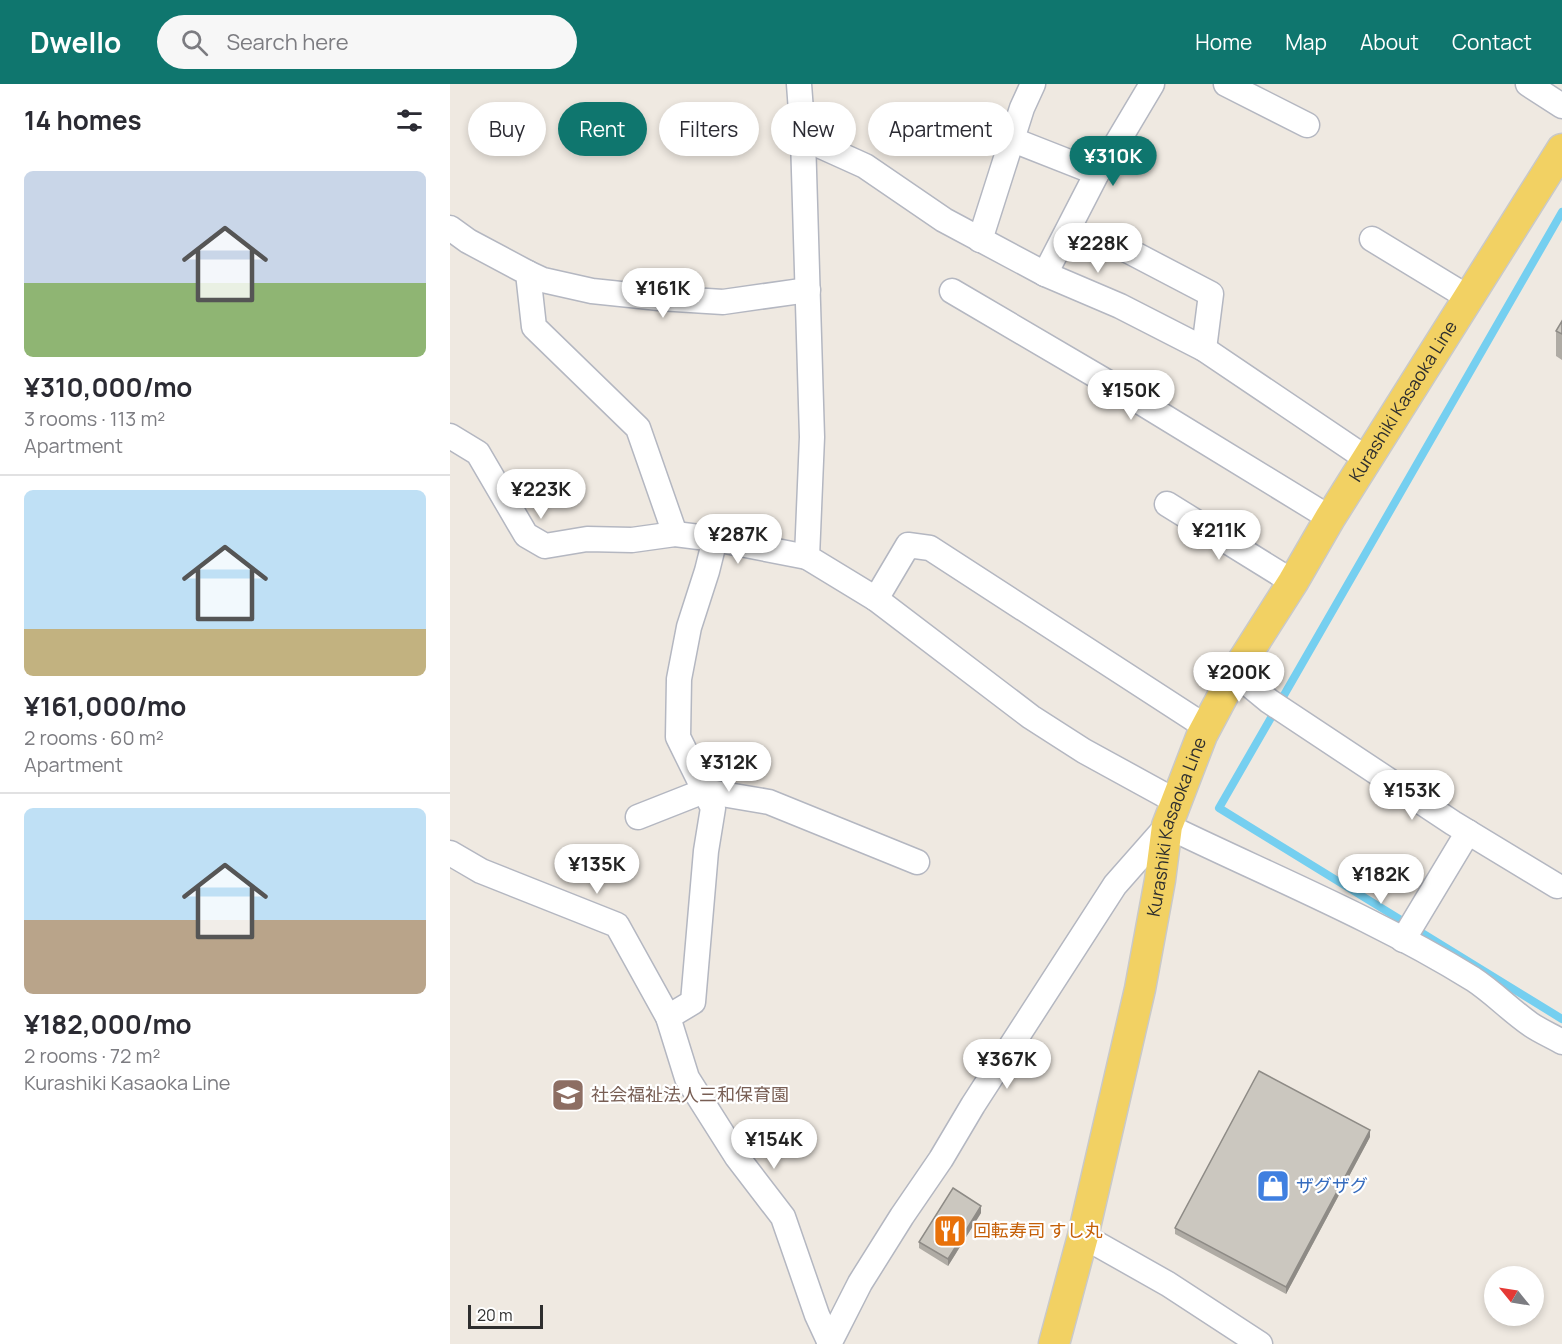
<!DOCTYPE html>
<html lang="en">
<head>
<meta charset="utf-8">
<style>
	:root { --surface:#fff; --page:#f7f7f7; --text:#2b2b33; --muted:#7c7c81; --line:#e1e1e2; --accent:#0f766e }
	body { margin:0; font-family:Manrope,"Noto Sans JP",sans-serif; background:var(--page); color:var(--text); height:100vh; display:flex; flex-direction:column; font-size:22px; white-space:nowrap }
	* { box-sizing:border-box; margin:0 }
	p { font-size:20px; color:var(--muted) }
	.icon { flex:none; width:33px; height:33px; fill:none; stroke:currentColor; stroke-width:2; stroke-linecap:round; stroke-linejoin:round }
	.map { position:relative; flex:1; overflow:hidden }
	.details { display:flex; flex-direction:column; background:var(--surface); width:450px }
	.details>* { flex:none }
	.top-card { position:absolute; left:18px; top:18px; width:570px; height:54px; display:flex; gap:12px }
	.needle { width:39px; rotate:300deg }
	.buttons { position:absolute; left:1034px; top:1182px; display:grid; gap:12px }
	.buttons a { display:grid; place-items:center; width:60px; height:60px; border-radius:50%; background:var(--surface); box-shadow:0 3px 9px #0003; font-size:30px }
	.scale { position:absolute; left:18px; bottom:15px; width:75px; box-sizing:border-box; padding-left:6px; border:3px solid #2e2e2e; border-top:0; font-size:16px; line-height:21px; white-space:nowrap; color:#2e2e2e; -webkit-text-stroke:4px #fff; paint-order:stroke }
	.price { position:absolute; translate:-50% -51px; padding:0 14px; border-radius:21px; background:#fff; color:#222; font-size:20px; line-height:39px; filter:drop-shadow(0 2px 3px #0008) }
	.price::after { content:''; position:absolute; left:50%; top:36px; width:18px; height:14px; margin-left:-9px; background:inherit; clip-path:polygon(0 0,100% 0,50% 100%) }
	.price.selected { background:var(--accent); color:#fff }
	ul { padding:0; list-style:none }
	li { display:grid; align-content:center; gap:12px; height:318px; padding:0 24px }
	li+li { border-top:2px solid var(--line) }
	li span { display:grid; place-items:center; height:186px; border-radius:9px; color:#555 }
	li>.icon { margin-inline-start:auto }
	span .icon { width:108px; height:108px; fill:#fffc; stroke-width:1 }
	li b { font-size:26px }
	h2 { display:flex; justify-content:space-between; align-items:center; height:72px; padding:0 24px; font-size:26px }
	.tag { padding:0 21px; border-radius:27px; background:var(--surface); box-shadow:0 3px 9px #0003; font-size:21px; line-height:54px }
	.tag.selected { background:var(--accent); color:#fff }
	header { display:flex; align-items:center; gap:36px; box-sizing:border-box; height:84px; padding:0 30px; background:var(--accent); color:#fff }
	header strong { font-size:28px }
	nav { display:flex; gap:33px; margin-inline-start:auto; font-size:21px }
	.search { width:420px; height:54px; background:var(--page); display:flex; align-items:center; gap:15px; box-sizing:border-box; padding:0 21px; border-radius:33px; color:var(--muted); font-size:22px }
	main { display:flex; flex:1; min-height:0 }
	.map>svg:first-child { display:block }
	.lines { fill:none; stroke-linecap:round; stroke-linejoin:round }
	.stream { stroke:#75cff0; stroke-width:8 }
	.minor-casing { stroke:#b4b7c1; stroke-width:27 }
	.major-casing { stroke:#c9c9c9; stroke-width:33 }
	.minor { stroke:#fff; stroke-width:24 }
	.major { stroke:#f2d163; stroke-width:30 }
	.wall { fill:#afaba4 }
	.shaded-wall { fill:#8e8b86 }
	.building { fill:#cbc7bf; stroke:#8e8b86; stroke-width:1.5 }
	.labels { text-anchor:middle; stroke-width:4.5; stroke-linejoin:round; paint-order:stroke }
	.street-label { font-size:18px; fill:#2e2e2e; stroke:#fff }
	.education-label { font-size:18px; fill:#785e54; stroke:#fff; text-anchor:start }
	.shop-label { font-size:18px; fill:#366cbe; stroke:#fff; text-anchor:start }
	.food-label { font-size:18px; fill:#c56008; stroke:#fff; text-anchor:start }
</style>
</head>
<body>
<header>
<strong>Dwello</strong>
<div class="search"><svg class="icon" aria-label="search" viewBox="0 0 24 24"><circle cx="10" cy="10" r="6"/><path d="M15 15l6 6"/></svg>Search here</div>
<nav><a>Home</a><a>Map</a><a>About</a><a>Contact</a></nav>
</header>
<main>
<section class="details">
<h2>14 homes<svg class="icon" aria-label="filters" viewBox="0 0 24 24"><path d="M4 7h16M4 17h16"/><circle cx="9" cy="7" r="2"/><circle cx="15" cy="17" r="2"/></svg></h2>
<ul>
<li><span style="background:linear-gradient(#c9d6e8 60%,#8fb573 0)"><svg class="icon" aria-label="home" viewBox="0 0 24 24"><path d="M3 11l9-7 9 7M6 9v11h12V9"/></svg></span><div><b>¥310,000/mo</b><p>3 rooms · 113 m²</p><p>Apartment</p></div></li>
<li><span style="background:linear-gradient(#bfe0f5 75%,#c2b280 0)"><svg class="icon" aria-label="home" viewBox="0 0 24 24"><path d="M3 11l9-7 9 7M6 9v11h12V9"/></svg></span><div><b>¥161,000/mo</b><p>2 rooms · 60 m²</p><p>Apartment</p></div></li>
<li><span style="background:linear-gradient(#bfe0f5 60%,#b9a48a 0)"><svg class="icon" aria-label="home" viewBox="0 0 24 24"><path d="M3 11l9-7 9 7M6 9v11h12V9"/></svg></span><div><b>¥182,000/mo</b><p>2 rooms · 72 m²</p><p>Kurashiki Kasaoka Line</p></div></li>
</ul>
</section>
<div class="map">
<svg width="1112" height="1260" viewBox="0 0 1112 1260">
	<rect width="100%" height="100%" fill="#efe9e1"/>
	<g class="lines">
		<polyline class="stream" points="1112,128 769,724 1112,935"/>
		<g class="minor-casing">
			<g id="minor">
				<polyline points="349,0 353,54 362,353 357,473 426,515 581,633 634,667 727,718"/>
				<polyline points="776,0 857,41"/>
				<polyline points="1078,0 1112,22"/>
				<polyline points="353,54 415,82 494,136 595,190 670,222 754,265 917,375"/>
				<polyline points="563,56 647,89"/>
				<polyline points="0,144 18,157 78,189 84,243 188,344 225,450"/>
				<polyline points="922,155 1019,214"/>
				<polyline points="530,156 572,24 583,0"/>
				<polyline points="675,165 761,210 754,265"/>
				<polyline points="78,189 93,196 142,207 209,214 273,218 358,206"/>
				<polyline points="595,190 647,89 658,74 702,0"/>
				<polyline points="502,207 674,308 880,434"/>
				<polyline points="0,352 28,369 76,451 95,462 137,455 182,456 225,450 265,455 357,473"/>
				<polyline points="717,420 843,498"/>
				<polyline points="426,515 458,461 480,464 756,643"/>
				<polyline points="785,589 819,617 1003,739 1107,802"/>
				<polyline points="188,733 254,707 319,718 467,778"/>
				<polyline points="0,769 31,787 167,841 218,933 237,994 287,1073 333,1133 367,1231 380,1259"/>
				<polyline points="953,856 1018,748"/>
				<polyline points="218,933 243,918 256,767 263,724 228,653 229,595 239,543 257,487 265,455"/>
				<polyline points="633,1152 718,1200 810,1260"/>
				<path d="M379 1260 410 1199 452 1132 491 1075 523 1021 665 801 717 742C820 792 926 835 1023 895 1043 908 1060 926 1080 940 1090 947 1102 952 1112 958"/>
			</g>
		</g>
		<g class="major-casing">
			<g id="major">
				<path id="s1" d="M604 1260 633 1152 690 905 710 796 717 742 752 651 785 589 843 498 880 434 1112 65"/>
			</g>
		</g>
		<use href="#minor" class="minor"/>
		<use href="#major" class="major"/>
	</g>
	<g class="wall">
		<polygon points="1112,237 1112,276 1106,272 1106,247"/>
		<polygon points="920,1053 836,1210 725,1150 725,1144"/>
		<polygon points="531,1129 498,1182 469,1164 469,1158"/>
	</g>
	<g class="shaded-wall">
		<polygon points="920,1046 920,1053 836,1210 836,1203"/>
		<polygon points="531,1122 531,1129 498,1182 498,1175"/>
	</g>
	<g class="building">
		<polygon points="1112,237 1112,250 1106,247"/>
		<polygon points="809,987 920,1046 836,1203 725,1144"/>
		<polygon points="503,1104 531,1122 498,1175 469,1158"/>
	</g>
	<defs>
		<g id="school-square" transform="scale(1.725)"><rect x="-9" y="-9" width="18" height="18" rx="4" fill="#8d6e63" stroke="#fff"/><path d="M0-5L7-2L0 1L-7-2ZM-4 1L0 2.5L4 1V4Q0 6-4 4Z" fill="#fff"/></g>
		<g id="shop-square" transform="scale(1.725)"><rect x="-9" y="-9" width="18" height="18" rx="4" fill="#3f7fe0" stroke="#fff"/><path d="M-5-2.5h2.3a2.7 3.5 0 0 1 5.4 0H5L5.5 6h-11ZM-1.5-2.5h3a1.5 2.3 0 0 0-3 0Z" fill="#fff"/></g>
		<g id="restaurant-square" transform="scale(1.725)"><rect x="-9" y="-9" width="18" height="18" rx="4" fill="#e8710a" stroke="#fff"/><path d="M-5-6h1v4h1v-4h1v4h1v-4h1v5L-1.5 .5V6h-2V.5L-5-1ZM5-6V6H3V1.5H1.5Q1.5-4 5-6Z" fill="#fff"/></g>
	</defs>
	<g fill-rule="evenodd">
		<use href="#school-square" x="118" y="1011"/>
		<use href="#shop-square" x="823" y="1102"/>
		<use href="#restaurant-square" x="500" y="1147"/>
	</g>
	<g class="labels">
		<g class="street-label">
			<text dy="6" stroke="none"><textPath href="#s1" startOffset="1018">Kurashiki Kasaoka Line</textPath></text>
			<text dy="6" stroke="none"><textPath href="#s1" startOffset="532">Kurashiki Kasaoka Line</textPath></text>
		</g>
		<g class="education-label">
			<text x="141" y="1017">社会福祉法人三和保育園</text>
		</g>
		<g class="shop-label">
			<text x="846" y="1108">ザグザグ</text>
		</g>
		<g class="food-label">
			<text x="523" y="1153">回転寿司 すし丸</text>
		</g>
	</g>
</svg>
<div class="buttons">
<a><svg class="needle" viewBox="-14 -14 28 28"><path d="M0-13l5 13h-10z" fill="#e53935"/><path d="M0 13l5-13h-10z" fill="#7c7c81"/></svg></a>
</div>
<div class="scale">20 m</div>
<b class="price selected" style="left:663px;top:103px">¥310K</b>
<b class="price" style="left:648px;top:190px">¥228K</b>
<b class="price" style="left:213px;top:235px">¥161K</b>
<b class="price" style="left:681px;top:337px">¥150K</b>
<b class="price" style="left:91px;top:436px">¥223K</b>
<b class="price" style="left:769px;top:477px">¥211K</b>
<b class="price" style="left:288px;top:481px">¥287K</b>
<b class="price" style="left:789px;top:619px">¥200K</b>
<b class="price" style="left:279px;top:709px">¥312K</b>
<b class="price" style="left:962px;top:737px">¥153K</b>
<b class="price" style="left:147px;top:811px">¥135K</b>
<b class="price" style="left:931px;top:821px">¥182K</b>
<b class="price" style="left:557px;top:1006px">¥367K</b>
<b class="price" style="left:324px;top:1086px">¥154K</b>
<div class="top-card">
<a class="tag">Buy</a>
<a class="tag selected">Rent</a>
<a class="tag">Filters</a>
<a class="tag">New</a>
<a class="tag">Apartment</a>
</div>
</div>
</main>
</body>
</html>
